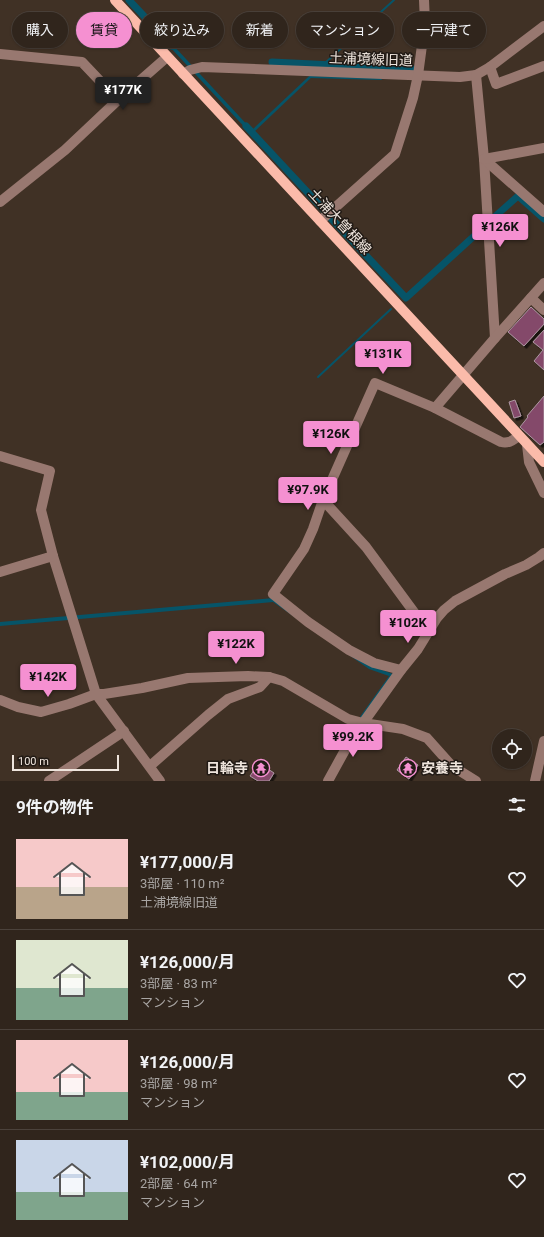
<!DOCTYPE html>
<html lang="ja">
<head>
<meta charset="utf-8">
<style>
	:root { --surface:#30251c; --page:#382d25; --text:#f1f3f6; --muted:#a8a5a3; --line:#4b423b; --accent:#f590d1 }
	body { margin:0; font-family:Roboto,"Noto Sans JP",sans-serif; background:var(--page); color:var(--text); height:100vh; display:flex; flex-direction:column; font-size:15px; white-space:nowrap }
	* { box-sizing:border-box; margin:0 }
	p { font-size:13px; color:var(--muted) }
	.icon { flex:none; width:22px; height:22px; fill:none; stroke:currentColor; stroke-width:2; stroke-linecap:round; stroke-linejoin:round }
	.map { position:relative; height:781px; overflow:hidden }
	.sheet { display:flex; flex-direction:column; background:var(--surface); flex:1 }
	.sheet>* { flex:none }
	.guide { position:absolute; left:12px; top:12px; width:520px; height:36px; display:flex; gap:8px }
	.tools { position:absolute; left:492px; top:729px; display:grid; gap:8px }
	.tools a { display:grid; place-items:center; width:40px; height:40px; border-radius:50%; background:var(--surface); box-shadow:0 1px 3px #0004,0 0 0 1px var(--line); font-size:20px }
	.scale { position:absolute; left:12px; bottom:10px; width:107px; box-sizing:border-box; padding-left:4px; border:2px solid #efe5dd; border-top:0; font-size:11px; line-height:14px; white-space:nowrap; color:#efe5dd; -webkit-text-stroke:3px #211a15; paint-order:stroke }
	.price { position:absolute; translate:-50% -34px; padding:0 9px; border-radius:4px; background:var(--accent); color:#111; font-size:13px; line-height:26px; filter:drop-shadow(0 1px 2px #0008) }
	.price::after { content:''; position:absolute; left:50%; top:24px; width:12px; height:9px; margin-left:-6px; background:inherit; clip-path:polygon(0 0,100% 0,50% 100%) }
	.price.current { background:#222; color:#fff }
	ul { padding:0; list-style:none }
	li { display:flex; align-items:center; gap:12px; height:100px; padding:0 16px }
	li+li { border-top:1px solid var(--line) }
	li span { display:grid; place-items:center; flex:none; width:112px; height:80px; border-radius:0px; color:#555 }
	li>.icon { margin-inline-start:auto }
	span .icon { width:48px; height:48px; fill:#fffc; stroke-width:1 }
	li b { font-size:17px }
	h2 { display:flex; justify-content:space-between; align-items:center; height:48px; padding:0 16px; font-size:17px }
	.pill { padding:0 14px; border-radius:18px; background:var(--surface); box-shadow:0 1px 3px #0004,0 0 0 1px var(--line); font-size:14px; line-height:36px }
	.pill.current { background:var(--accent); color:#111 }
	.map>svg:first-child { display:block }
	.water { fill:#065468 }
	.lines { fill:none; stroke-linecap:round; stroke-linejoin:round }
	.stream { stroke:#065468; stroke-width:2 }
	.canal { stroke:#065468; stroke-width:7 }
	.building { fill:#84496b; stroke:#ad97a2; filter:url(#shadow) }
	.minor { stroke:#987870; stroke-width:10 }
	.major { stroke:#fbbbaa; stroke-width:10 }
	.labels { text-anchor:middle; stroke-width:3; stroke-linejoin:round; paint-order:stroke }
	.street-label { font-size:14px; fill:#efe5dd; stroke:#211a15 }
	.poi-label { font-size:14px; font-weight:bold; fill:#efe5dd; stroke:#211a15; text-anchor:end }
</style>
</head>
<body>
<div class="map">
<svg width="544" height="781" viewBox="0 0 544 781">
	<defs>
		<filter id="shadow"><feDropShadow dx="2.5" dy="2.5" stdDeviation="0" flood-color="#0009"/></filter>
	</defs>
	<rect width="100%" height="100%" fill="#403125"/>
	<g class="water">
		<polygon points="173,45 252,130 323,63 326,64 323,68 314,75 254,132 250,133 170,47"/>
		<polygon points="274,598 371,666 393,674 389,676 369,669 273,602 0,626 0,622"/>
	</g>
	<g class="lines">
		<g class="stream">
			<polyline points="324,64 394,0"/>
			<polyline points="310,77 381,79"/>
			<polyline points="318,377 391,309"/>
			<polyline points="361,717 391,675 390,675"/>
		</g>
		<g class="canal">
			<polyline points="129,0 172,46"/>
			<polyline points="272,62 414,69"/>
			<polyline points="246,126 325,211"/>
			<polyline points="329,216 406,298 484,227"/>
			<polyline points="491,220 518,196 544,219"/>
		</g>
	</g>
	<g class="building">
		<polygon points="531,307 544,319 544,324 524,346 508,332"/>
		<polygon points="544,330 544,370 534,361 543,350 533,342"/>
		<polygon points="544,396 544,442 540,445 520,427 528,417 527,416"/>
		<polygon points="515,400 521,416 514,418 509,402"/>
		<polygon points="406,757 418,765 409,779 397,770"/>
		<polygon points="259,763 274,773 269,781 258,781 250,776"/>
	</g>
	<g class="lines">
		<g class="minor">
			<polyline points="0,54 82,62 118,100"/>
			<polyline points="490,67 496,84 544,66"/>
			<polyline points="183,74 190,70 202,67 460,77 476,75 490,67 544,26"/>
			<polyline points="476,75 484,159 495,338"/>
			<polyline points="484,159 544,212"/>
			<polyline points="484,159 544,148"/>
			<polyline points="0,202 65,150 118,100 167,57"/>
			<polyline points="320,221 395,154 413,98 418,75 425,23 424,0"/>
			<polyline points="531,298 544,310"/>
			<polyline points="435,408 495,338 544,283"/>
			<polyline points="527,445 529,462 544,493"/>
			<polyline points="0,456 50,471 41,510 53,556 96,694 160,781"/>
			<polyline points="323,500 366,547 419,619 430,628"/>
			<polyline points="0,572 53,556"/>
			<path d="M401 670 374 663 349 650 308 622 273 594 304 549 313 529 323 500 375 383 435 408 501 442C509 444 513 440 519 436"/>
			<polyline points="0,700 18,707 41,712 69,704 96,694 104,694 142,688 188,678 248,676 269,677 283,681 348,719 363,723 403,729 427,738 452,766 476,781"/>
			<polyline points="150,766 208,715 228,699 260,687 269,677"/>
			<polyline points="49,781 124,731"/>
			<polyline points="328,781 355,732 363,723 401,670 418,649 437,618 444,610 455,601 505,574 526,565 539,557 544,553"/>
			<polyline points="535,781 544,741"/>
		</g>
		<polyline class="major" points="115,0 544,462"/>
	</g>
	<defs>
		<g id="temple-ring" transform="scale(0.9)"><circle r="9.5" fill="#211a15" stroke="#f590d1" stroke-width="1.5"/><path d="M0-6L5-2H3V0L6.5 2.5H4V6H1.5V3h-3V6H-4V2.5H-6.5L-3 0V-2H-5Z" fill="#f590d1"/></g>
	</defs>
	<g fill-rule="evenodd">
		<use href="#temple-ring" x="261" y="768"/>
		<use href="#temple-ring" x="408" y="768"/>
	</g>
	<g class="labels">
		<g class="street-label">
			<text transform="translate(371 59) rotate(2)" y="5">土浦境線旧道</text>
			<text transform="translate(340 221) rotate(47)" y="5">土浦大曽根線</text>
		</g>
		<g class="poi-label">
			<text x="248" y="773">日輪寺</text>
			<text x="421" y="773" text-anchor="start">安養寺</text>
		</g>
	</g>
</svg>
<div class="tools">
<a><svg class="icon" aria-label="locate" viewBox="0 0 24 24"><circle cx="12" cy="12" r="6"/><path d="M12 2v4M12 18v4M2 12h4M18 12h4"/></svg></a>
</div>
<div class="scale">100 m</div>
<b class="price current" style="left:123px;top:111px">¥177K</b>
<b class="price" style="left:500px;top:248px">¥126K</b>
<b class="price" style="left:383px;top:375px">¥131K</b>
<b class="price" style="left:331px;top:455px">¥126K</b>
<b class="price" style="left:308px;top:511px">¥97.9K</b>
<b class="price" style="left:408px;top:644px">¥102K</b>
<b class="price" style="left:236px;top:665px">¥122K</b>
<b class="price" style="left:48px;top:698px">¥142K</b>
<b class="price" style="left:353px;top:758px">¥99.2K</b>
<div class="guide">
<a class="pill">購入</a>
<a class="pill current">賃貸</a>
<a class="pill">絞り込み</a>
<a class="pill">新着</a>
<a class="pill">マンション</a>
<a class="pill">一戸建て</a>
</div>
</div>
<section class="sheet">
<h2>9件の物件<svg class="icon" aria-label="filters" viewBox="0 0 24 24"><path d="M4 7h16M4 17h16"/><circle cx="9" cy="7" r="2"/><circle cx="15" cy="17" r="2"/></svg></h2>
<ul>
<li><span style="background:linear-gradient(#f6c9c9 60%,#b9a48a 0)"><svg class="icon" aria-label="home" viewBox="0 0 24 24"><path d="M3 11l9-7 9 7M6 9v11h12V9"/></svg></span><div><b>¥177,000/月</b><p>3部屋 · 110 m²</p><p>土浦境線旧道</p></div><svg class="icon" aria-label="heart" viewBox="0 0 24 24"><path d="M12 20l-8-8c-3-5 5-10 8-4 3-6 11-1 8 4z"/></svg></li>
<li><span style="background:linear-gradient(#dfe7d0 60%,#7fa58c 0)"><svg class="icon" aria-label="home" viewBox="0 0 24 24"><path d="M3 11l9-7 9 7M6 9v11h12V9"/></svg></span><div><b>¥126,000/月</b><p>3部屋 · 83 m²</p><p>マンション</p></div><svg class="icon" aria-label="heart" viewBox="0 0 24 24"><path d="M12 20l-8-8c-3-5 5-10 8-4 3-6 11-1 8 4z"/></svg></li>
<li><span style="background:linear-gradient(#f6c9c9 65%,#7fa58c 0)"><svg class="icon" aria-label="home" viewBox="0 0 24 24"><path d="M3 11l9-7 9 7M6 9v11h12V9"/></svg></span><div><b>¥126,000/月</b><p>3部屋 · 98 m²</p><p>マンション</p></div><svg class="icon" aria-label="heart" viewBox="0 0 24 24"><path d="M12 20l-8-8c-3-5 5-10 8-4 3-6 11-1 8 4z"/></svg></li>
<li><span style="background:linear-gradient(#c9d6e8 65%,#7fa58c 0)"><svg class="icon" aria-label="home" viewBox="0 0 24 24"><path d="M3 11l9-7 9 7M6 9v11h12V9"/></svg></span><div><b>¥102,000/月</b><p>2部屋 · 64 m²</p><p>マンション</p></div><svg class="icon" aria-label="heart" viewBox="0 0 24 24"><path d="M12 20l-8-8c-3-5 5-10 8-4 3-6 11-1 8 4z"/></svg></li>
</ul>
</section>
</body>
</html>
